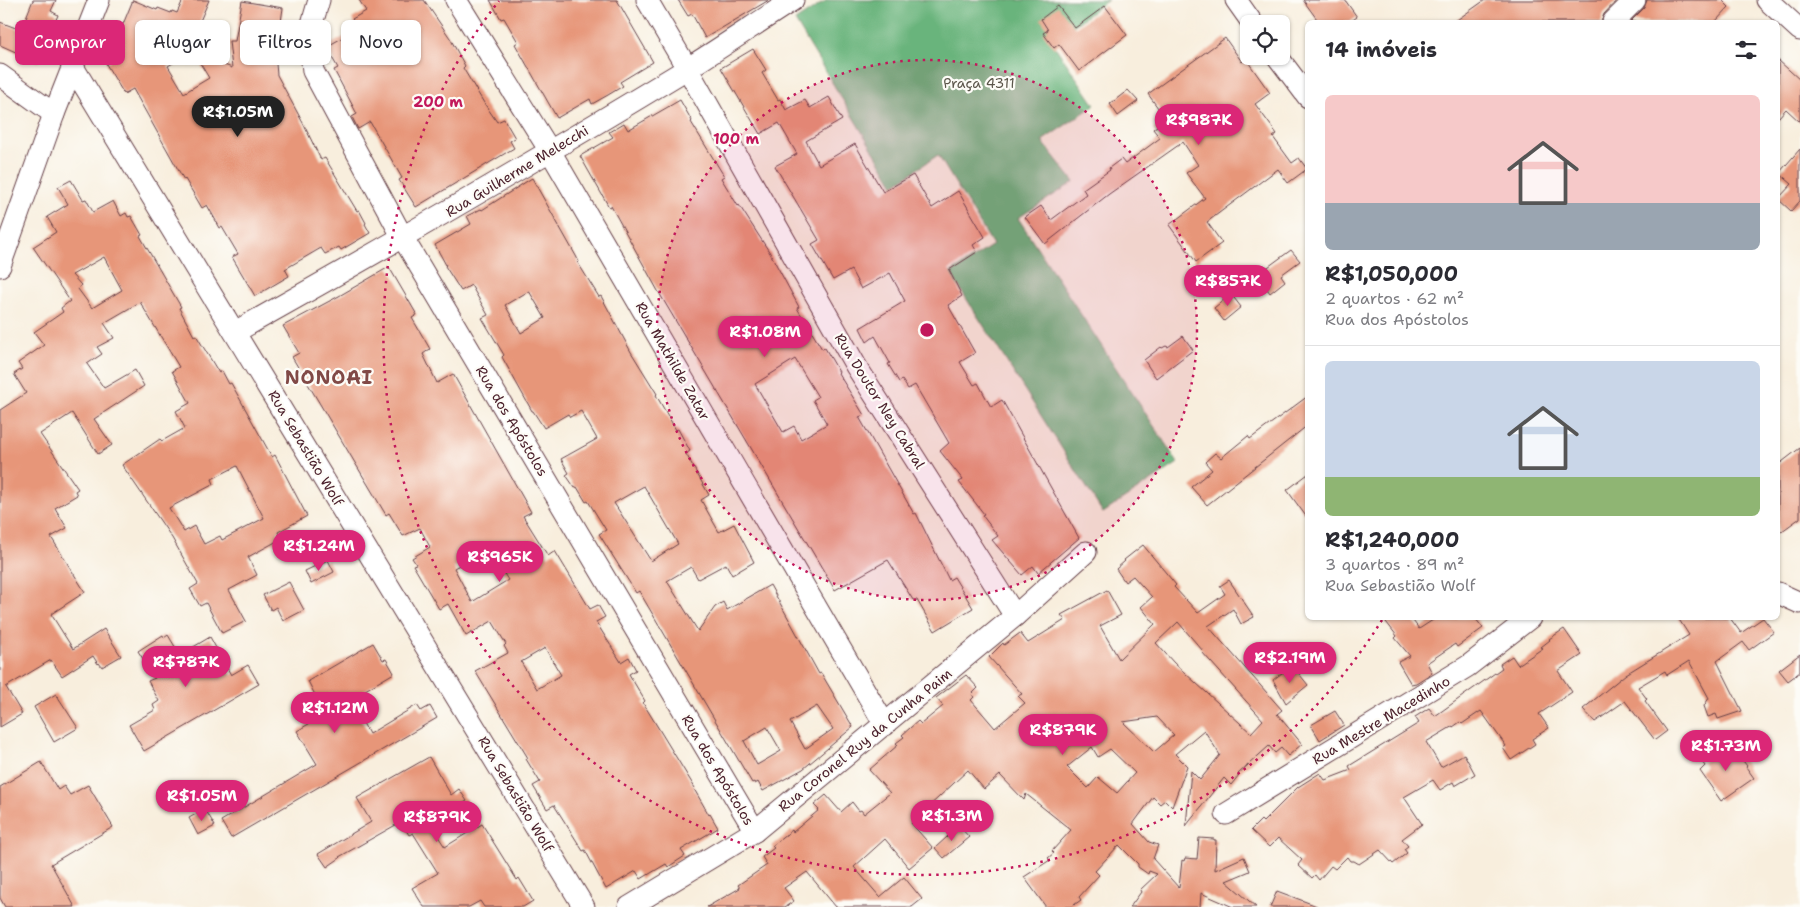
<!DOCTYPE html>
<html lang="pt">
<head>
<meta charset="utf-8">
<style>
	:root { --surface:#fff; --page:#f7f7f7; --text:#2b2b33; --muted:#7c7c81; --line:#e1e1e2; --accent:#db2777 }
	body { margin:0; font-family:"Shantell Sans",sans-serif; background:var(--page); color:var(--text); height:100vh; display:flex; flex-direction:column; font-size:19px; white-space:nowrap }
	* { box-sizing:border-box; margin:0 }
	p { font-size:16px; color:var(--muted) }
	.icon { flex:none; width:28px; height:28px; fill:none; stroke:currentColor; stroke-width:2; stroke-linecap:round; stroke-linejoin:round }
	.map { position:relative; flex:1; overflow:hidden }
	.details { position:absolute; left:1305px; top:20px; width:475px; height:600px; display:flex; flex-direction:column; background:var(--surface); border-radius:8px; box-shadow:0 1px 4px #0004 }
	.details>* { flex:none }
	.top-card { position:absolute; left:15px; top:20px; width:475px; height:45px; display:flex; gap:10px }
	.buttons { position:absolute; left:1240px; top:15px; display:grid; gap:10px }
	.buttons a { display:grid; place-items:center; width:50px; height:50px; border-radius:8px; background:var(--surface); box-shadow:0 1px 4px #0004; font-size:25px }
	.price { position:absolute; translate:-50% -42px; padding:0 11px; border-radius:18px; background:var(--accent); color:#fff; font-size:16px; line-height:32px; filter:drop-shadow(0 1px 2px #0008) }
	.price::after { content:''; position:absolute; left:50%; top:30px; width:15px; height:11px; margin-left:-8px; background:inherit; clip-path:polygon(0 0,100% 0,50% 100%) }
	.price.selected { background:#222; color:#fff }
	ul { padding:0; list-style:none }
	li { display:grid; align-content:center; gap:10px; height:265px; padding:0 20px }
	li+li { border-top:1px solid var(--line) }
	li span { display:grid; place-items:center; height:155px; border-radius:8px; color:#555 }
	li>.icon { margin-inline-start:auto }
	span .icon { width:90px; height:90px; fill:#fffc; stroke-width:1 }
	li b { font-size:21px }
	h2 { display:flex; justify-content:space-between; align-items:center; height:60px; padding:0 20px; font-size:21px }
	.chip { padding:0 18px; border-radius:8px; background:var(--surface); box-shadow:0 1px 4px #0004; font-size:18px; line-height:45px }
	.chip.selected { background:var(--accent); color:#fff }
	.map>svg:first-child { display:block }
	.forest { fill:#69b47c; stroke:#5a6a54 }
	.building { fill:#e79679; fill-rule:evenodd }
	.lines { fill:none; stroke-linecap:round; stroke-linejoin:round }
	.street-casing { stroke:#643e46; stroke-width:23 }
	.street { stroke:#fff; stroke-width:21 }
	.ring { fill:none; stroke:#c2185b; stroke-width:2.5; stroke-dasharray:2.5 5 }
	.labels { text-anchor:middle; stroke-width:4.5; stroke-linejoin:round; paint-order:stroke }
	.park-label { font-size:14px; fill:#5b554a; stroke:#fdfcf7 }
	.street-label { font-size:14px; fill:#4a1f2b; stroke:#fdfcf7 }
	.district-label { font-size:19px; font-weight:bold; letter-spacing:1px; fill:#814946; stroke:#fdfcf7 }
	.centre { fill:#c2185b; stroke:#fdfcf7; stroke-width:2.5 }
	.ring-label { font-size:15px; text-anchor:middle; font-weight:bold; fill:#c2185b; stroke:#fdfcf7; stroke-width:4.5; stroke-linejoin:round; paint-order:stroke }
</style>
</head>
<body>
<div class="map">
<svg width="1800" height="907" viewBox="0 0 1800 907">
	<rect width="100%" height="100%" fill="#fdfcf7"/>
	<filter id="ink" filterUnits="userSpaceOnUse"><feTurbulence type="fractalNoise" baseFrequency=".02" numOctaves="2"/><feDisplacementMap in="SourceGraphic" scale="10" xChannelSelector="R" yChannelSelector="G"/><feConvolveMatrix kernelMatrix="1 2 1 2 8 2 1 2 1" color-interpolation-filters="sRGB"/></filter>
	<filter id="wash" filterUnits="userSpaceOnUse"><feTurbulence type="fractalNoise" baseFrequency=".0096" numOctaves="4" result="noise"/><feDisplacementMap in="SourceGraphic" scale="20" xChannelSelector="R" yChannelSelector="G"/><feGaussianBlur stdDeviation="1.12" result="paint"/><feColorMatrix in="noise" values="0 0 0 0 0 0 0 0 0 0 0 0 0 0 0 0 0 1.4 0 .05"/><feComposite in="paint" operator="in"/></filter>
	<g filter="url(#wash)">
		<rect width="100%" height="100%" fill="#f8eedd"/>
		<polygon class="forest" points="827,0 1108,0 1052,42 1095,105 1042,141 1074,182 1018,218 1178,463 1103,513 950,273 993,245 938,155 894,185 795,21"/>
		<g id="blocks">
			<g class="building">
				<polygon points="33,0 56,0 51,11 58,15 38,62 0,45 0,22 21,30"/>
				<polygon points="133,0 157,10 158,8 171,13 172,11 177,13 183,0 209,0 200,21 195,50 168,66 184,93 209,78 194,53 232,68 229,41 235,41 242,1 283,8 279,36 283,37 281,54 275,53 277,75 303,123 321,160 325,158 357,211 359,210 366,223 365,224 370,233 341,250 339,247 325,254 321,248 285,269 289,276 255,296 232,257 238,254 222,227 220,228 207,205 202,208 185,179 184,180 133,89 124,94 106,64 112,60 123,35 119,34"/>
				<polygon points="359,0 424,0 450,38 465,66 463,68 484,103 497,122 504,119 515,138 510,141 514,148 416,207 399,180 402,178 370,122 358,129 352,117 357,114 334,70 338,68 326,47 358,29 352,19 366,11"/>
				<polygon points="490,0 617,0 653,62 620,82 623,86 608,95 592,104 590,99 557,118 515,44 518,42 504,18 501,19"/>
				<polygon points="678,0 769,0 705,38 692,14 688,16"/>
				<polygon points="1303,0 1345,0 1357,17 1350,22 1319,22"/>
				<polygon points="1485,0 1617,0 1604,14 1601,22 1454,22"/>
				<polygon points="1647,0 1722,0 1729,7 1715,22 1630,22 1644,8"/>
				<polygon points="1058,6 1075,28 1105,6 1127,35 1079,71 1059,44 1054,48 1043,33 1048,30 1041,19"/>
				<polygon points="1225,38 1242,62 1246,59 1270,93 1255,104 1277,134 1273,137 1292,163 1299,158 1307,169 1288,183 1278,169 1207,222 1222,243 1196,262 1169,225 1205,198 1186,173 1198,165 1183,142 1109,194 1045,244 1025,217 1041,206 1051,220 1086,194 1083,189 1110,170 1109,168 1121,159 1125,164 1160,138 1153,129 1166,119 1148,94"/>
				<polygon points="753,49 766,70 762,73 778,100 780,99 786,110 805,100 810,108 829,97 842,120 806,141 819,165 855,144 883,192 913,175 932,208 958,191 985,237 973,245 977,252 949,270 962,296 948,305 975,353 960,362 974,385 978,383 991,407 1002,400 1079,538 1038,573 1033,566 1022,575 992,540 998,536 982,515 984,514 959,482 963,480 940,451 949,443 915,385 908,389 902,380 899,382 888,364 890,363 875,336 867,342 860,328 905,301 890,273 861,289 851,270 833,280 812,244 819,240 775,166 797,154 779,123 760,134 721,68"/>
				<polygon points="1778,60 1800,80 1800,122 1786,109 1778,118"/>
				<polygon points="1128,90 1138,101 1118,116 1110,104"/>
				<path d="M680 100 692 121 691 122 724 176 721 178 738 206 739 205 770 253 799 307 797 308 822 349 825 348 839 372 838 373 864 415 859 417 914 514 916 513 949 580 954 577 973 608 935 631 917 600H913L888 560 835 590 658 291 611 206 609 207 580 156 613 137 609 132 624 123 628 130ZM795 359 818 397 813 400 827 424 801 439 794 426 783 432 755 384Z"/>
				<polygon points="1800,149 1800,201 1791,211 1778,199 1792,184 1779,173"/>
				<path d="M532 178 576 256 579 262 578 263 599 297 601 296 631 352 657 394 656 395 676 430 678 429 690 451 686 454 709 495 701 500 719 532 734 524 754 562 732 575 726 564 698 579 691 567 667 581 698 631 715 607 723 602 727 610 770 585 819 674 821 673 853 727 803 769 763 791 758 782 755 784 754 782 752 783 639 591 636 593 599 534 606 530 588 501 586 502 577 487 575 488 566 475 569 473 561 459 597 439 581 411 570 417 568 414 544 428 533 411H532L502 357 504 355 482 318 488 315 471 285 461 291 445 266 446 265 435 245 471 224 467 216 481 209 482 210ZM529 291 545 318 521 333 505 305ZM644 486 678 544 651 561 614 503ZM817 706 833 729 805 749 790 722ZM767 727 781 751 757 765 744 741Z"/>
				<path d="M71 180 83 200 86 199 93 212 113 201 121 216 126 213 128 217 131 216 142 235 140 236 181 307 179 308 194 336 196 335 219 373 222 371 229 384 231 383 272 457 275 455 307 516 278 532 281 539 248 557 257 575 229 590 246 621 222 633 206 603 200 606 190 589 198 584 172 538 122 465 160 439 162 441 185 428 176 411 190 403 172 371 179 367 140 302 104 323 114 338 97 347 102 354 87 364 104 388 135 370 144 386 94 419 112 445 98 454 72 413 40 434 78 489 75 491 77 495 55 508 67 528 51 537 85 592 51 614 73 649 104 629 121 656 102 667 99 663 98 664 93 656 62 676 51 660 6 687 22 714 0 727V410L26 393 14 374 22 369 18 363 44 345 34 332 63 312 61 308 70 301 33 247 56 232 47 217 68 204 58 187ZM104 257 122 290 92 308 78 289 81 285 72 275ZM237 466 264 518 222 540 220 536 204 544 194 526 184 532 169 508 214 484 212 479Z"/>
				<polygon points="1291,250 1300,261 1281,275 1285,281 1270,293 1257,275"/>
				<path d="M389 267 417 315 412 318 430 349 423 354 437 383 453 374 531 512 523 516 548 556 555 551 590 609 598 605 605 617 596 622 621 662 629 657 636 670 629 674 645 701 643 703 695 788 694 789 709 815 710 814 718 828 681 850 685 856 668 867 666 864 641 879 636 871 606 889 585 850 583 851 554 805 547 809 533 786 540 782 526 759 528 758 475 671 508 653 504 646 506 644 492 621 466 636 448 604 439 609 413 565 416 564 412 558 430 547 420 528 403 536 389 513 386 515 292 357 299 353 283 326 339 296ZM487 550 491 558 493 556 508 580 472 602 454 568ZM545 648 561 675 537 689 521 662Z"/>
				<polygon points="1231,294 1241,307 1224,321 1214,308"/>
				<polygon points="1183,336 1193,350 1156,378 1144,360 1161,347 1162,348 1166,346 1168,347"/>
				<polygon points="1308,396 1308,425 1207,505 1191,487 1212,470 1205,462 1215,453 1221,458 1248,436 1250,439"/>
				<polygon points="1800,448 1800,518 1778,534 1778,465"/>
				<polygon points="1308,474 1308,519 1287,490"/>
				<path d="M1143 545 1176 585 1174 587 1198 613 1225 594 1220 586 1229 580 1254 617 1241 624 1233 609 1208 626 1282 710 1277 714 1302 744 1288 756 1281 748 1275 753 1269 746 1238 774 1239 775 1231 785 1224 778 1186 826 1191 771 1200 780 1220 755 1204 730 1175 754 1187 766 1172 807 1165 800 1160 804 1153 797 1133 824 1149 842 1158 845 1153 859 1179 888 1182 860 1184 861 1185 858 1197 859 1199 838 1214 839V840H1216L1215 870 1244 857 1250 871 1226 881 1256 907H1233L1201 893 1200 907H1130L1141 892 1140 890 1157 874 1149 871 1148 874 1138 867V864L1119 845 1095 871 1099 875 1079 897 1081 900 1071 907H1046L1024 877 1050 860 1048 858 1054 853 1052 851 1071 830 1026 794 1024 800 1000 775 984 789 968 770 911 823 933 848 909 868 885 839 854 867 880 897 904 877 922 899 912 907H836L807 872 784 888 794 901 785 907H707L740 888 738 885 767 865 762 857 774 848 772 846 792 830 793 832 819 810 814 805 826 795 841 812 852 802 859 811 861 810 864 814 890 793 869 770 898 745 896 743 904 737 902 735 918 721 921 724 943 706 936 698 966 675 978 688 972 694 974 697 971 700 995 728 1025 703 1018 696 1022 694 989 657 1003 643 1004 645 1020 633 1028 643 1065 620 1061 615 1107 590 1121 615 1100 626 1119 659 1155 624 1141 607 1152 597 1133 576 1125 582 1116 569 1125 561 1124 560ZM1178 622 1203 651 1202 652 1263 720 1251 733 1174 663 1156 643ZM1157 717 1174 735 1154 752 1123 722ZM1092 747 1098 757 1110 749 1135 773 1117 793 1098 777 1088 788 1067 767Z"/>
				<polygon points="328,560 334,572 311,584 305,571"/>
				<polygon points="289,582 304,610 283,621 276,607 271,610 263,595"/>
				<polygon points="1383,618 1411,618 1419,629 1436,618 1475,618 1483,628 1457,647 1455,644 1427,663 1432,673 1416,683 1411,684 1398,662 1410,656 1395,638 1397,636"/>
				<polygon points="1678,618 1730,618 1741,633 1763,618 1774,632 1749,650 1743,642 1717,661 1742,711 1718,719 1716,714 1708,717 1704,706 1709,698 1689,661 1667,675 1665,671 1638,687 1647,699 1645,701 1667,731 1655,740 1625,701 1595,722 1583,709 1626,674 1689,635"/>
				<polygon points="1564,629 1582,655 1558,671 1572,692 1539,714 1549,728 1532,739 1535,744 1511,760 1503,748 1506,746 1481,711 1462,724 1460,722 1453,727 1453,726 1426,742 1441,767 1464,754 1475,774 1455,786 1453,782 1440,790 1433,780 1404,797 1422,824 1402,839 1408,846 1404,849 1407,853 1393,864 1380,850 1359,864 1354,861 1350,861 1347,857 1335,869 1331,866 1319,880 1315,875 1312,878 1298,865 1302,860 1278,838 1269,847 1251,830 1261,820 1263,822 1298,787 1320,773 1325,780 1351,770 1349,766 1419,723 1415,717 1429,708 1435,716 1502,668 1500,664 1512,656 1518,665 1543,648 1541,647 1550,640 1549,639"/>
				<polygon points="163,635 164,638 168,635 180,655 210,637 231,675 248,665 259,684 144,751 129,725 155,710 153,705 159,701 148,681 155,678 138,651"/>
				<polygon points="373,643 383,660 386,659 394,673 350,699 369,734 417,705 421,711 430,706 437,718 231,838 221,821 317,764 297,731 312,722 303,707 306,705 304,701 315,695 308,681"/>
				<polygon points="1800,654 1800,672 1788,681 1779,670"/>
				<polygon points="1292,665 1308,685 1286,703 1273,680"/>
				<polygon points="56,694 78,728 54,742 34,707"/>
				<polygon points="1335,711 1344,725 1320,740 1311,725"/>
				<polygon points="1730,744 1747,766 1746,767 1754,778 1721,801 1700,771 1705,766 1702,762"/>
				<polygon points="429,757 451,795 459,789 467,801 430,824 445,847 482,824 517,880 519,878 533,901 523,907 484,907 480,901 469,907 424,907 412,888 438,873 413,833 409,835 401,822 339,857 340,858 327,867 318,854 371,822 357,798"/>
				<polygon points="41,762 58,790 64,786 70,795 88,785 113,827 51,864 75,907 5,907 0,898 0,787"/>
				<polygon points="205,809 215,826 198,835 189,818"/>
				<polygon points="959,826 969,837 944,858 935,848"/>
				<polygon points="1277,891 1317,906 1316,907 1270,907"/>
			</g>
		</g>
	</g>
	<g filter="url(#ink)">
		<use href="#blocks" fill-opacity="0" stroke="#643e46" stroke-width="1"/>
		<g class="lines">
			<g class="street-casing">
				<g id="street">
					<polyline points="319,0 309,34 313,71 403,238 755,831"/>
					<polyline points="456,0 550,151 885,725"/>
					<polyline points="647,0 687,68 856,366 1015,616"/>
					<polyline points="1236,0 1253,24"/>
					<polyline points="1767,0 1800,30"/>
					<polyline points="1613,22 1635,0"/>
					<polyline points="1277,56 1308,97"/>
					<polyline points="73,67 584,907"/>
					<polyline points="0,75 54,114"/>
					<polyline points="0,266 54,114 99,0"/>
					<path d="M235 332C387 247 537 160 685 70 722 47 757 23 793 0"/>
					<polyline points="1778,593 1800,603"/>
					<polyline points="1226,814 1468,666 1530,618"/>
					<polyline points="629,907 755,831 1015,616 1086,552"/>
				</g>
			</g>
			<use href="#street" class="street"/>
		</g>
	</g>
	<circle cx="927" cy="330" r="270" fill="#c2185b" fill-opacity=".12"/>
	<g class="ring">
		<circle cx="927" cy="330" r="270"/>
		<path d="M1382 620A540 540 0 1 1 499 1"/>
	</g>
	<g class="labels">
		<g class="park-label">
			<text x="979" y="88">Praça 4311</text>
		</g>
		<g class="street-label">
			<text transform="translate(517 171) rotate(-31)" y="5">Rua Guilherme Melecchi</text>
			<text transform="translate(673 361) rotate(60)" y="5">Rua Mathilde Zatar</text>
			<text transform="translate(880 401) rotate(58)" y="5">Rua Doutor Ney Cabral</text>
			<text transform="translate(512 421) rotate(59)" y="5">Rua dos Apóstolos</text>
			<text transform="translate(306 448) rotate(59)" y="5">Rua Sebastião Wolf</text>
			<text transform="translate(1381 720) rotate(-31)" y="5">Rua Mestre Macedinho</text>
			<text transform="translate(865 740) rotate(-39)" y="5">Rua Coronel Ruy da Cunha Paim</text>
			<text transform="translate(718 770) rotate(59)" y="5">Rua dos Apóstolos</text>
			<text transform="translate(516 794) rotate(59)" y="5">Rua Sebastião Wolf</text>
		</g>
		<g class="district-label">
			<text x="329" y="384">NONOAI</text>
		</g>
	</g>
	<circle cx="927" cy="330" r="8" class="centre"/>
	<g class="ring-label">
		<text x="438" y="107">200 m</text>
		<text x="736" y="144">100 m</text>
	</g>
</svg>
<div class="buttons">
<a><svg class="icon" aria-label="locate" viewBox="0 0 24 24"><circle cx="12" cy="12" r="6"/><path d="M12 2v4M12 18v4M2 12h4M18 12h4"/></svg></a>
</div>
<b class="price selected" style="left:238px;top:138px">R$1.05M</b>
<b class="price" style="left:1199px;top:146px">R$987K</b>
<b class="price" style="left:1228px;top:307px">R$857K</b>
<b class="price" style="left:765px;top:358px">R$1.08M</b>
<b class="price" style="left:319px;top:572px">R$1.24M</b>
<b class="price" style="left:500px;top:583px">R$965K</b>
<b class="price" style="left:1290px;top:684px">R$2.19M</b>
<b class="price" style="left:186px;top:688px">R$787K</b>
<b class="price" style="left:335px;top:734px">R$1.12M</b>
<b class="price" style="left:1063px;top:756px">R$879K</b>
<b class="price" style="left:1726px;top:772px">R$1.73M</b>
<b class="price" style="left:202px;top:822px">R$1.05M</b>
<b class="price" style="left:952px;top:842px">R$1.3M</b>
<b class="price" style="left:437px;top:843px">R$879K</b>
<div class="top-card">
<a class="chip selected">Comprar</a>
<a class="chip">Alugar</a>
<a class="chip">Filtros</a>
<a class="chip">Novo</a>
</div>
<section class="details">
<h2>14 imóveis<svg class="icon" aria-label="filters" viewBox="0 0 24 24"><path d="M4 7h16M4 17h16"/><circle cx="9" cy="7" r="2"/><circle cx="15" cy="17" r="2"/></svg></h2>
<ul>
<li><span style="background:linear-gradient(#f6c9c9 70%,#9aa5b1 0)"><svg class="icon" aria-label="home" viewBox="0 0 24 24"><path d="M3 11l9-7 9 7M6 9v11h12V9"/></svg></span><div><b>R$1,050,000</b><p>2 quartos · 62 m²</p><p>Rua dos Apóstolos</p></div></li>
<li><span style="background:linear-gradient(#c9d6e8 75%,#8fb573 0)"><svg class="icon" aria-label="home" viewBox="0 0 24 24"><path d="M3 11l9-7 9 7M6 9v11h12V9"/></svg></span><div><b>R$1,240,000</b><p>3 quartos · 89 m²</p><p>Rua Sebastião Wolf</p></div></li>
</ul>
</section>
</div>
</body>
</html>
